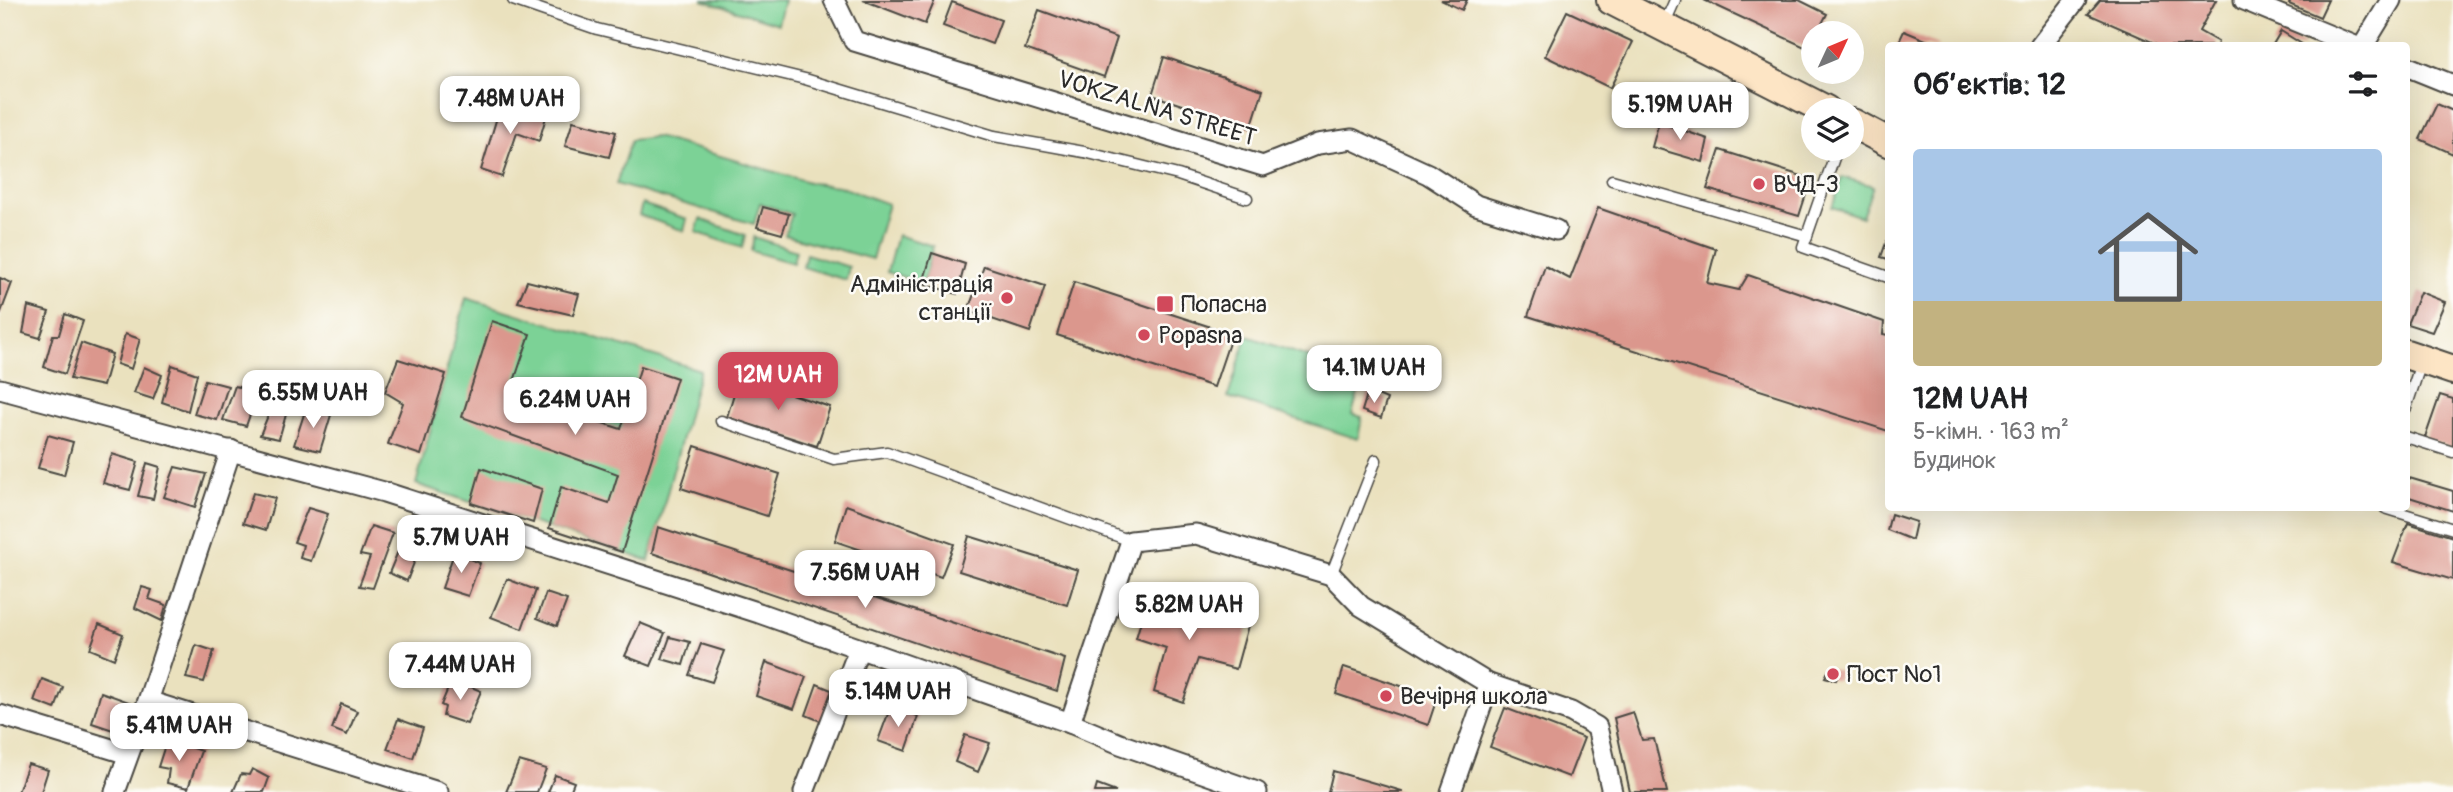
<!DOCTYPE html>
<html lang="uk">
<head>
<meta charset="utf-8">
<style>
	:root { --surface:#fff; --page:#f2f2f2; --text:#202124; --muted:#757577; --line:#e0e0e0; --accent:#d1495b }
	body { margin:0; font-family:Pangolin,sans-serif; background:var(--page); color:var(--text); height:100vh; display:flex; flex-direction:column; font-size:26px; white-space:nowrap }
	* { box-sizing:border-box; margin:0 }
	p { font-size:23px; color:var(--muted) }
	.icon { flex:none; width:38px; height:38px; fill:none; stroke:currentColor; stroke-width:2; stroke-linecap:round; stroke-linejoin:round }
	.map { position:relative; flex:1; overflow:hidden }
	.panel { position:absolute; left:1885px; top:42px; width:525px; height:469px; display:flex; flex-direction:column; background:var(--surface); border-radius:7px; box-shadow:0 7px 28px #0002 }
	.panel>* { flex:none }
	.needle { width:46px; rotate:46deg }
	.controls { position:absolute; left:1801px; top:21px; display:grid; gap:14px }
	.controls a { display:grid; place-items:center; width:63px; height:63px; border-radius:50%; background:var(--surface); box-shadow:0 7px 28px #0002; font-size:35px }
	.price { position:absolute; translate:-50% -60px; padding:0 16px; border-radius:14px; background:#fff; color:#222; font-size:23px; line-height:46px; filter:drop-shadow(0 2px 4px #0008) }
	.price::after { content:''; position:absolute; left:50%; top:42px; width:21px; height:16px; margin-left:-10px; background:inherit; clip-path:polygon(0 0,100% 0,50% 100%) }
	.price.active { background:var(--accent); color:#fff }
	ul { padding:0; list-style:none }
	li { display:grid; align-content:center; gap:14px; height:371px; padding:0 28px }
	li+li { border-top:2px solid var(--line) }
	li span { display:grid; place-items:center; height:217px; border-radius:7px; color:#555 }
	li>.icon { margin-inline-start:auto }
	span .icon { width:126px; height:126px; fill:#fffc; stroke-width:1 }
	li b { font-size:30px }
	h2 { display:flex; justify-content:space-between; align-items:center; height:84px; padding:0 28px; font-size:30px }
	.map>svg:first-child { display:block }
	.green { fill:#7bd296; stroke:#537e60; stroke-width:2 }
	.building { fill:#db978d }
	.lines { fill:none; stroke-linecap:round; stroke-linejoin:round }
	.lane-casing { stroke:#484641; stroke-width:13 }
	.street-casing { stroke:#484641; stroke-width:23 }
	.secondary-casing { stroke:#484641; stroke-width:32 }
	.lane { stroke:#fff; stroke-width:10 }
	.street { stroke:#fff; stroke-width:19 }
	.secondary { stroke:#fde5c5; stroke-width:28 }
	.poi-dot { fill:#d1495b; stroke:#fdfcf7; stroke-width:2.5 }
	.labels { text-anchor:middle; stroke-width:5; stroke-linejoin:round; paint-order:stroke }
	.street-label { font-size:24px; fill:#2b2b2b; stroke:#fdfcf7 }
	.poi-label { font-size:24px; fill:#2b2b2b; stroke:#fdfcf7; text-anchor:start }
</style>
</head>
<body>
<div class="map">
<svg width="2453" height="792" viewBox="0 0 2453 792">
	<rect width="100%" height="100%" fill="#fdfcf7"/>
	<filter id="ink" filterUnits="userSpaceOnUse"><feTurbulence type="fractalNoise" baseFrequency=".0143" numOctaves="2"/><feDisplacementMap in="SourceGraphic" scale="14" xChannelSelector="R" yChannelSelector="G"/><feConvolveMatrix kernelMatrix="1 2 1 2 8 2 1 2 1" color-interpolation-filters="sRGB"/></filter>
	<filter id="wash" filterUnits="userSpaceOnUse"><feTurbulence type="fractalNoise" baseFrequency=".00686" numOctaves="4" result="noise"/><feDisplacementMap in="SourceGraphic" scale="28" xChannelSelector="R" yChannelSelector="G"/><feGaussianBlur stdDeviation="1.57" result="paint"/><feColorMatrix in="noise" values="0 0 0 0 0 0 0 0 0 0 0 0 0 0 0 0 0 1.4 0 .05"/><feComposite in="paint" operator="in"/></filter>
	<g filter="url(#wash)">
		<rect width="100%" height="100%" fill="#eae1be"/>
		<g class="green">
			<polygon points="702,0 784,0 778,24"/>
			<polygon points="656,137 812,183 839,186 888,204 872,259 785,235 792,214 760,203 754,224 616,184 631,140"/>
			<polygon points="1842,177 1873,186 1862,217 1832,207"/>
			<polygon points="642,204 687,219 684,231 639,215"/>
			<polygon points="700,219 745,235 742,248 696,232"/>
			<polygon points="897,235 933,246 923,283 887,272"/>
			<polygon points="754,237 796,251 793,263 751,251"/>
			<polygon points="806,254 849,267 846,280 803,267"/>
			<polygon points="466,298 700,370 649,561 416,484"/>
			<polygon points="1247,336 1363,376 1352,414 1362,417 1358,439 1228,397"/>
		</g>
		<g id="blocks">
			<g class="building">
				<polygon points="863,0 935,0 925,24"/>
				<polygon points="1441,0 1467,0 1462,10"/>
				<polygon points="1704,0 1799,0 1827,14 1817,33 1813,33 1813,41 1809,49"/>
				<polygon points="2100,0 2216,0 2199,31 2218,42 2217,46 2161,46 2088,14"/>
				<polygon points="2291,0 2328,0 2320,17 2289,4"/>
				<polygon points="952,2 1001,20 992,44 943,26"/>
				<polygon points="1039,10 1117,38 1104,77 1025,49"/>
				<polygon points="1567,11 1633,42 1610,88 1545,56"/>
				<polygon points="1904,31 1938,45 1938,46 1897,46"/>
				<polygon points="2281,31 2305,46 2272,46"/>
				<polygon points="1164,57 1263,90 1251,128 1152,95"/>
				<polygon points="469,92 487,97 483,115 464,109"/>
				<polygon points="501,104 546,117 539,141 517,133 502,177 481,170"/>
				<polygon points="2437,104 2453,111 2453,154 2420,139"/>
				<polygon points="573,121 616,132 609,157 565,146"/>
				<polygon points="1659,122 1708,139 1703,162 1652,147"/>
				<polygon points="1720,150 1811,179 1799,216 1707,189"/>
				<polygon points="763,207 789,214 782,234 757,227"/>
				<polygon points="1598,208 1716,249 1707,283 1739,290 1748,275 1884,322 1883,334 1888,335 1888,431 1528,316 1545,266 1570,279"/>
				<polygon points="1888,237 1888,259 1881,257"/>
				<polygon points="932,253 965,264 957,294 923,283"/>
				<polygon points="984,266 1045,286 1030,332 968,311"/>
				<polygon points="0,278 12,283 0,315"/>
				<polygon points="527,281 579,294 573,315 518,302"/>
				<polygon points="1074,282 1232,334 1214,387 1057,335"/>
				<polygon points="2420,292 2445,302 2432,332 2407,324"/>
				<polygon points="28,306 49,312 40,338 23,333"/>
				<polygon points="65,314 83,321 65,374 44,367 53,335 59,335"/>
				<polygon points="492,321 530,334 510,393 621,429 641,366 677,378 622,552 549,528 561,487 609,503 618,474 462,417"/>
				<polygon points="125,334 140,339 131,369 117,364"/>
				<polygon points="81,343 112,354 103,386 70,379"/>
				<polygon points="398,359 446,374 421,455 388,444 403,403 385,392"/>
				<polygon points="172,365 197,374 188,411 162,402"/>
				<polygon points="144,367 162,375 153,399 134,393"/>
				<polygon points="739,377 830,407 817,446 727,417"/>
				<polygon points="205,380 228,386 217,420 194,414"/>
				<polygon points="235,386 258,392 246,426 223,420"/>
				<polygon points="1368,391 1387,399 1381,418 1362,411"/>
				<polygon points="2440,395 2453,399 2453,448 2425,438"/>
				<polygon points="272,406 287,411 279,439 260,435"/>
				<polygon points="306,408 331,415 320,451 294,445"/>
				<polygon points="48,435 73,442 64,475 38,468"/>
				<polygon points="695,446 780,474 767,516 681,488"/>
				<polygon points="112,454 138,462 130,490 103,483"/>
				<polygon points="147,463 160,467 153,499 138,496"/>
				<polygon points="175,467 206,474 195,507 164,497"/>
				<polygon points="481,468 542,489 533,523 471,503"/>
				<polygon points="2406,477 2453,491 2453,511 2406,496"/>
				<polygon points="253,493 275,498 266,530 243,523"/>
				<polygon points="846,505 954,544 941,577 835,541"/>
				<polygon points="308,508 328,514 311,561 300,558 303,545 294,542"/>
				<polygon points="1891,514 1916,522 1912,540 1887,530"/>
				<polygon points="2408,523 2453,537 2453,580 2393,562"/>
				<polygon points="371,526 393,533 373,588 359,586 370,557 360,555"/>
				<polygon points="658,527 1065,659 1057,691 652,553"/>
				<polygon points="969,536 1078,570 1067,605 959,571"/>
				<polygon points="404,537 421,544 407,581 389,573"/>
				<polygon points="454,553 480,563 468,596 442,588"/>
				<polygon points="507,579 536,590 522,629 491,617"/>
				<polygon points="142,587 152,590 149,599 166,605 162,621 135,608"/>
				<polygon points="546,593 567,600 557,626 537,618"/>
				<polygon points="1148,597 1249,622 1236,669 1198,659 1183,702 1154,692 1166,648 1136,638"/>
				<polygon points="640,623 665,633 651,666 625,656"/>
				<polygon points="99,624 123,634 114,659 90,649"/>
				<polygon points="670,637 690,642 683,665 662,659"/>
				<polygon points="701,644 724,651 712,682 689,675"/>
				<polygon points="196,645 214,651 204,682 186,678"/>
				<polygon points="766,662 806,677 794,709 756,696"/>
				<polygon points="1344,667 1437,698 1428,725 1336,694"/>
				<polygon points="1830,668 1840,671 1836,680 1825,677"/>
				<polygon points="42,679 63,687 55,709 34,701"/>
				<polygon points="452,679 481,691 467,724 443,716 445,707 441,705"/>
				<polygon points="817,684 836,692 825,723 806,715"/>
				<polygon points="101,692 129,702 119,732 92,723"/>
				<polygon points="341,704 357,711 347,735 332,729"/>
				<polygon points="891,706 918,716 906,751 878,741"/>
				<polygon points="1505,708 1584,738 1569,777 1490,747"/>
				<polygon points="1633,712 1642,740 1654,739 1667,792 1630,792 1614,718"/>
				<polygon points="398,719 423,728 413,758 387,749"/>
				<polygon points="965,735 990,743 978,772 955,762"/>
				<polygon points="167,739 201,751 188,788 167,783 169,769 158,767"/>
				<polygon points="519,761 546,769 537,792 506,792"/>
				<polygon points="28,764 48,770 41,792 18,792"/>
				<polygon points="252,769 269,778 264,792 233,792 241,774 249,775"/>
				<polygon points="1333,771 1402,791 1402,792 1328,792"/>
				<polygon points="555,775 574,782 570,792 548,792"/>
				<polygon points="1097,785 1116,792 1095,792"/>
			</g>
		</g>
	</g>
	<g filter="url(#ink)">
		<use href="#blocks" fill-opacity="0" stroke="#484641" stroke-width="2"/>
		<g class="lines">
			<g class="lane-casing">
				<g id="lane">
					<polyline points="513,0 597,29 805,79 994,136 1084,152 1178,175 1247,198"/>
					<polyline points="1664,25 1675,0"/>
					<polyline points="1837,149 1803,247 1888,277"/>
					<polyline points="1612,180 1807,236"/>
					<polyline points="2406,408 2421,363"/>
					<polyline points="721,421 834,459 887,452 1131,541"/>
					<polyline points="2406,437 2453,452"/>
					<polyline points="2385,508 2453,529"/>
					<polyline points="1331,575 1376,460"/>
				</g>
			</g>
			<g class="street-casing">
				<g id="street">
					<polyline points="834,0 854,41 1263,166 1318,144 1352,139 1428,174 1476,205 1556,230"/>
					<polyline points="2244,0 2355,46"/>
					<polyline points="2040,46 2076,0"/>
					<polyline points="2363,46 2391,0"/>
					<polyline points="2406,66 2453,85"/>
					<polyline points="0,389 384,492 759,613 1070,723 1120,744 1257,792"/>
					<polyline points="148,701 438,792"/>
					<polyline points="0,715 128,754"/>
					<polyline points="1070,723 1131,541 1196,534 1331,575 1361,606 1489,684 1571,712 1597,727 1612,792"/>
					<polyline points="115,792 148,701 231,450"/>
					<polyline points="804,792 859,649"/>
					<polyline points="1451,792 1489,684"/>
				</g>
			</g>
			<g class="secondary-casing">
				<g id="secondary">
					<polyline points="1611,0 1826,110"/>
					<polyline points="1852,123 1888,142"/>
					<polyline points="2406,354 2453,370"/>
				</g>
			</g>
			<use href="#lane" class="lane"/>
			<use href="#street" class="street"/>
			<use href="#secondary" class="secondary"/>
		</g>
	</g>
	<g class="poi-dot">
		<circle cx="1759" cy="184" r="7"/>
		<circle cx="1007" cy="298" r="7"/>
		<rect x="1156" y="295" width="18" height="18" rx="3.5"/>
		<circle cx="1144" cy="335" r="7"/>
		<circle cx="1833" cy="674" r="7"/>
		<circle cx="1386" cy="696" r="7"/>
	</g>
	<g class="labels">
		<g class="street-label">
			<text transform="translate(1157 108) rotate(17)" y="8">VOKZALNA STREET</text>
		</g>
		<g class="poi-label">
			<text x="1773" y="192">ВЧД-3</text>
			<text x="993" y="292" text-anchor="end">Адміністрація<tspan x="993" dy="28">станції</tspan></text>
			<text x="1181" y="312">Попасна</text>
			<text x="1158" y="343">Popasna</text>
			<text x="1847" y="682">Пост №1</text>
			<text x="1400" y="704">Вечірня школа</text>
		</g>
	</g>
</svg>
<div class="controls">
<a><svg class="needle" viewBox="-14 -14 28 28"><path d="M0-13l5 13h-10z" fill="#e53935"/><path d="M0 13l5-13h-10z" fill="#757577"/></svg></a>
<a><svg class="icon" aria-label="layers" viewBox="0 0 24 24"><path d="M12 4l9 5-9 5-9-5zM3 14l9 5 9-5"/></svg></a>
</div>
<b class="price" style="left:510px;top:136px">7.48M UAH</b>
<b class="price" style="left:1680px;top:142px">5.19M UAH</b>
<b class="price" style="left:1374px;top:405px">14.1M UAH</b>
<b class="price active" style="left:778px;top:412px">12M UAH</b>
<b class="price" style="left:313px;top:430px">6.55M UAH</b>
<b class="price" style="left:575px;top:437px">6.24M UAH</b>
<b class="price" style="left:461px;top:575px">5.7M UAH</b>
<b class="price" style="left:865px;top:610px">7.56M UAH</b>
<b class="price" style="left:1189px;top:642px">5.82M UAH</b>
<b class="price" style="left:460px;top:702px">7.44M UAH</b>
<b class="price" style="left:898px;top:729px">5.14M UAH</b>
<b class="price" style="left:179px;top:763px">5.41M UAH</b>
<section class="panel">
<h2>Об’єктів: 12<svg class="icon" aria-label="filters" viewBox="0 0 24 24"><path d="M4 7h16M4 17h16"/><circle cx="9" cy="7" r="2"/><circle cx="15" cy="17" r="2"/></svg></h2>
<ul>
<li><span style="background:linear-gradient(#a9c7e8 70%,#c2b280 0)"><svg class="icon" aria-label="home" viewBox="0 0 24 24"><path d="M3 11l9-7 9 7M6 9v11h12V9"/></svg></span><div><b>12M UAH</b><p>5-кімн. · 163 m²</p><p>Будинок</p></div></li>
</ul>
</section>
</div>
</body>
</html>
